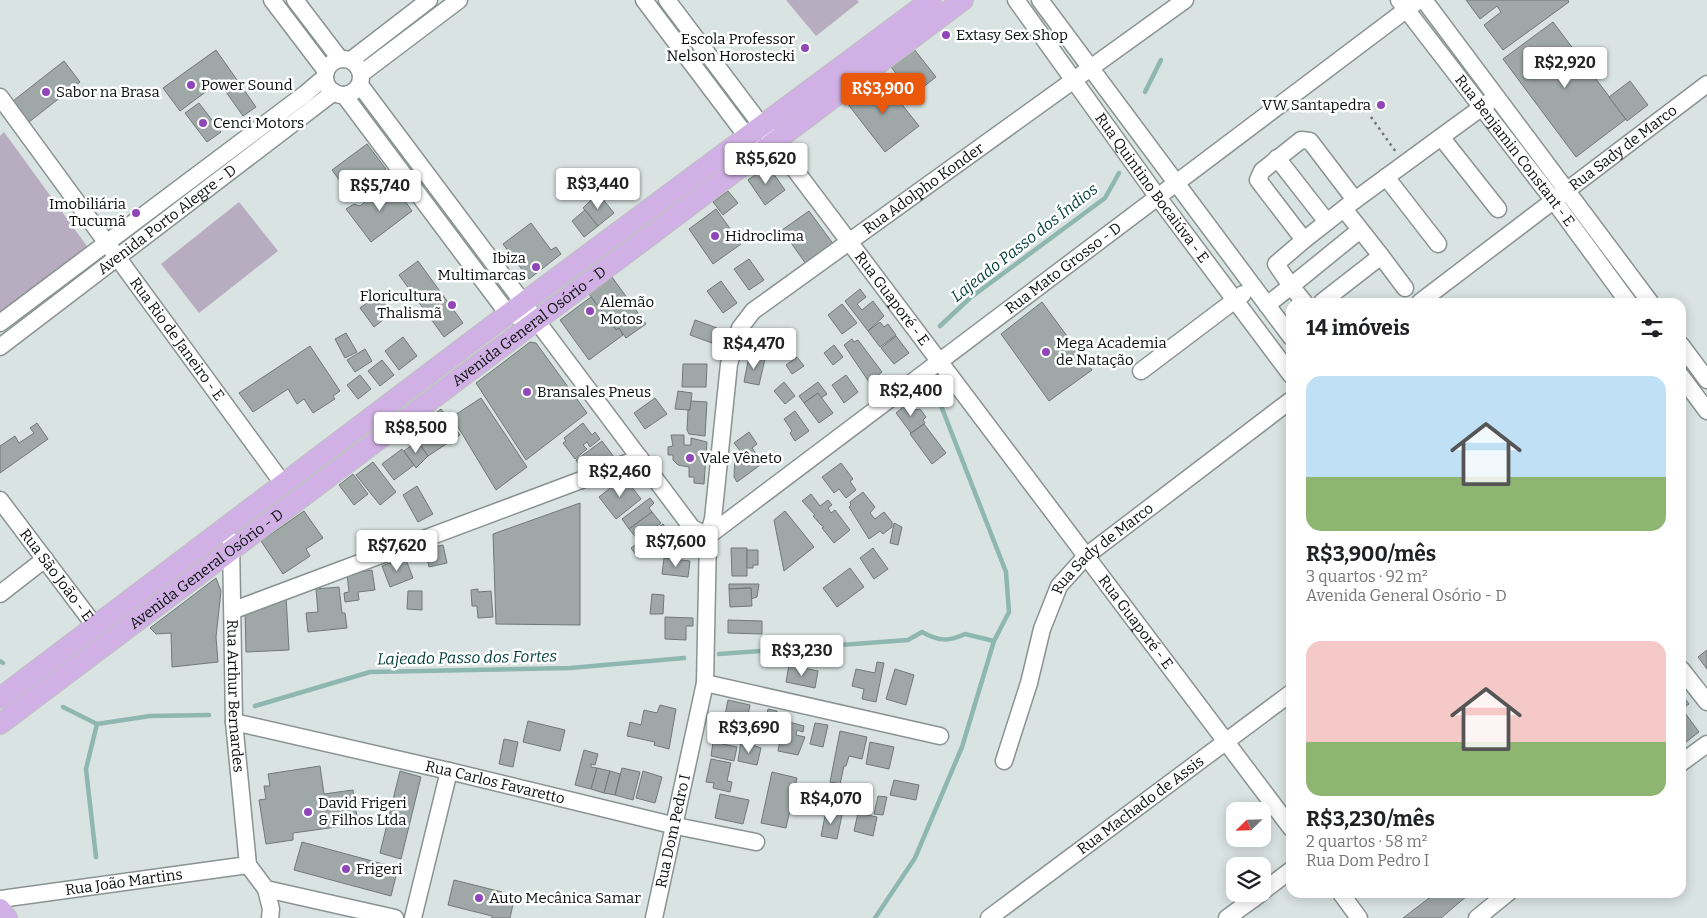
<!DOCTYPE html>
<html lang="pt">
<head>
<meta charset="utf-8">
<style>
	:root { --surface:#fff; --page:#f6f6f6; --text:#202124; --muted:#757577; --accent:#ea580c }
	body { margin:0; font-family:Bitter,serif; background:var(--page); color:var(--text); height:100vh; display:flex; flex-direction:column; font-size:19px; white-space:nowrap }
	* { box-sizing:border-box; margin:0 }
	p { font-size:16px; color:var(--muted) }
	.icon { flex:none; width:28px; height:28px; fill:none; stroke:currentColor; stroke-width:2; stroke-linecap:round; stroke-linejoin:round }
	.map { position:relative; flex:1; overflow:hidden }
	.details { position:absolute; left:1286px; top:298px; width:400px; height:600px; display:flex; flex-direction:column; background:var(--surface); border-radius:15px; box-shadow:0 2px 12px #0003 }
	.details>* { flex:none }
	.needle { width:32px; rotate:247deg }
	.fabs { position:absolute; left:1226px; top:802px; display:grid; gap:10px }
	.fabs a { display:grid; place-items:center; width:45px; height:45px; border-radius:10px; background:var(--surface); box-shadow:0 2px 12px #0003; font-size:25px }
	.price { position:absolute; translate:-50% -42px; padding:0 11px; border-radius:5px; background:#fff; color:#222; font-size:16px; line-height:32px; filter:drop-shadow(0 1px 2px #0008) }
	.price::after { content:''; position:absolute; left:50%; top:30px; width:15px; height:11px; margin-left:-8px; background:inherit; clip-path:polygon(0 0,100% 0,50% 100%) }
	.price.active { background:var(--accent); color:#fff }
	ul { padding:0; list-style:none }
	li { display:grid; align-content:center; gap:10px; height:265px; padding:0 20px }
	li span { display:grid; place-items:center; height:155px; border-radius:15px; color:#555 }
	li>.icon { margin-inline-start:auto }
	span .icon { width:90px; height:90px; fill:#fffc; stroke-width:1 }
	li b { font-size:21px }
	h2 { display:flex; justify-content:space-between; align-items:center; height:60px; padding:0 20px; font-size:21px }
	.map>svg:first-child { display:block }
	.green { fill:#b8adc0 }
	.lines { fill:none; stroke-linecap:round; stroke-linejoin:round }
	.stream { stroke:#8eb7b0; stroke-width:4.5 }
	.building { fill:#9fa8a7; stroke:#707977 }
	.minor-casing { stroke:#8a9391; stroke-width:19 }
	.major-casing { stroke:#bfc0c0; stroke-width:22 }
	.path { stroke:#6f7573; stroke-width:2.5; stroke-dasharray:2.5 4; stroke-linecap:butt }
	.minor { stroke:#fff; stroke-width:16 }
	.major { stroke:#d1b1e5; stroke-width:20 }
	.poi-dot { fill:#9046b8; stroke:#fff; stroke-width:2 }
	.labels { text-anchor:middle; stroke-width:5; stroke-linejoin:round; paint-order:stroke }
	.poi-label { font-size:15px; fill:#0a0d0c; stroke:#fff; text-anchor:start }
	.street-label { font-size:15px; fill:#0a0d0c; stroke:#fff }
	.water-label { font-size:16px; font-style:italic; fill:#003e38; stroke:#fff }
</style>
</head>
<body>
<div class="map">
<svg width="1707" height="918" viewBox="0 0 1707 918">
	<rect width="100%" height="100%" fill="#d9e3e1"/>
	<g class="green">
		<polygon points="786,0 857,0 859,2 816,36"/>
		<polygon points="4,132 89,249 0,316 0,136"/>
		<polygon points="239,202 278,251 199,313 161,264"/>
	</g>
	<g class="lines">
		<g class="stream">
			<polyline points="1145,92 1161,60"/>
			<polyline points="940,326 970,298 1105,198 1119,173"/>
			<path d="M719 654 908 640 922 632C938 641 948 642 965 634L994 641"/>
			<polyline points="0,661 3,663"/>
			<polyline points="255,706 370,672 570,668 684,658"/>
			<polyline points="63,707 97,724 150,716 209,715"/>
			<polyline points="96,857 86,769 97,724"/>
			<polyline points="875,918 915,858 962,747 994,641 1009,612 1006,572 938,398"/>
		</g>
	</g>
	<g class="building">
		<polygon points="1466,0 1568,0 1569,2 1503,50 1484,25 1501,12 1497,6 1480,19"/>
		<polygon points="1553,22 1626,119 1576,157 1503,59"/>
		<polygon points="914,49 936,77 913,95 891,67"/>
		<polygon points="216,50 256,107 243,116 219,82 180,111 163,88"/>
		<polygon points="64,61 80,82 29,122 13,101"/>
		<polygon points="880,77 919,126 885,152 847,103"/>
		<polygon points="1630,81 1648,105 1627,121 1609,97"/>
		<polygon points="199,103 221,132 207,142 185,113"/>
		<polygon points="367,144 386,169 351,196 332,170"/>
		<polygon points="768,166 785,190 765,205 748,180"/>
		<polygon points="391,181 412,211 371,242 346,209 354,204 360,206"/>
		<polygon points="728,191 738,203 723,215 713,202"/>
		<polygon points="598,193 614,213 598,226 583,208"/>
		<polygon points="716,209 741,244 713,264 689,229"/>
		<polygon points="585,210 598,226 584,237 572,221"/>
		<polygon points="809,211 834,245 806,264 782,230"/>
		<polygon points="531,223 551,250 556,247 561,254 529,279 503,244"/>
		<polygon points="749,259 764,280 749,290 734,269"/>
		<polygon points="418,261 463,323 444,337 399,275"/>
		<polygon points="612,277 646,324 626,338 619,328 616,330 589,294"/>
		<polygon points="721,281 737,303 723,313 707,291"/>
		<polygon points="860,289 866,297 857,304 862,310 873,301 884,316 868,331 845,301"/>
		<polygon points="378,295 392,313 374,327 360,308"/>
		<polygon points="591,297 616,330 619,328 623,335 589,360 560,320"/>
		<polygon points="1042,302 1092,370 1049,401 1001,334"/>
		<polygon points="842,304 857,323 842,334 828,315"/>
		<polygon points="695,320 717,328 712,343 690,335"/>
		<polygon points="880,322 884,327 888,324 896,335 880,347 868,331"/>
		<polygon points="777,328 792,349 781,357 766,337"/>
		<polygon points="346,333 357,352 345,358 335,339"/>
		<polygon points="896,336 909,353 894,364 881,348"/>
		<polygon points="403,337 417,356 399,370 385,351"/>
		<polygon points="852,339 854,342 858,340 882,372 869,382 844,345"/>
		<polygon points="530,342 536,343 587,413 526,460 476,383"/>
		<polygon points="834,345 843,357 833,365 824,353"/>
		<polygon points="310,346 340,391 333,396 335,399 313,413 304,399 297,404 288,389 253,412 239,393"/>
		<polygon points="365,349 372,361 355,372 347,360"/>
		<polygon points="749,356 765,359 759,385 744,382"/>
		<polygon points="797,357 804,366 792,374 786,365"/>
		<polygon points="382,360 394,375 380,386 368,371"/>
		<polygon points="683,364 707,364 706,387 682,387"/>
		<polygon points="360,375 371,389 358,399 347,385"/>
		<polygon points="846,375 858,392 844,403 832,385"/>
		<polygon points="784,382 795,396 785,404 774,391"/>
		<polygon points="818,382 827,394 821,398 818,393 804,403 799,396"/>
		<polygon points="678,391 692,393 690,410 675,409"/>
		<polygon points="818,393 833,413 819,423 804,403"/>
		<polygon points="481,398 527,467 496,490 452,417"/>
		<polygon points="655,398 667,414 645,429 634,413"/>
		<polygon points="691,401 707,402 705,436 689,434 687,430 688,410 690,410"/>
		<polygon points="909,402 914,410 920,409 926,417 923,420 925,423 911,433 896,413"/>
		<polygon points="441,409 460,435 428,456 411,432"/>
		<polygon points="795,411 809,431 795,441 790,433 792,431 784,419"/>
		<polygon points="37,423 48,439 0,473 0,446 15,436 19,443 34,433 30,428"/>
		<polygon points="583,423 592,435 595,432 600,439 590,447 587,442 583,445 587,449 575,459 563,443 566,441 564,438"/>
		<polygon points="924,424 946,453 932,464 910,434"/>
		<polygon points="749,432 757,444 752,448 763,463 737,482 734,477 735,457 741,452 734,443"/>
		<polygon points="671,435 684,435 684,445 691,445 691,438 707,442 704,484 694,483 694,477 689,477 689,467 678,465 673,460 673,455 668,455 668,447 673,446"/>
		<polygon points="417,441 428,456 416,468 404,451"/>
		<polygon points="602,441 614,457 604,464 601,460 584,471 576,460"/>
		<polygon points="402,449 414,465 394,480 382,464"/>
		<polygon points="373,462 396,492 380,505 356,475"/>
		<polygon points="841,463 853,479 850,481 856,490 846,498 839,489 834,493 822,477"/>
		<polygon points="353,474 368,494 354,505 339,485"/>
		<polygon points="624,477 641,499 616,519 599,497"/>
		<polygon points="417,486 433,514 418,522 403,495"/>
		<polygon points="863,492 875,507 870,513 875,519 884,512 892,522 892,527 883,534 880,531 869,539 849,507 851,505 850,502"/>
		<polygon points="811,494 820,506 828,500 832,505 828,508 831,513 835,510 850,530 834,543 822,528 824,527 821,525 813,516 815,515 802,501"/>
		<polygon points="650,498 654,503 649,508 652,512 629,529 622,519"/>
		<polygon points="580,503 580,625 496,624 493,534"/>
		<polygon points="304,511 323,538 306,549 310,556 283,574 261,541"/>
		<polygon points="785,511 814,547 784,571 774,520"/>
		<polygon points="652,512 661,523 638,540 629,529"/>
		<polygon points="894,523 902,527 898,545 890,543"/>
		<polygon points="663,524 673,538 658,549 655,546 638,558 631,548"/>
		<polygon points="676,543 682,552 678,554 671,550 669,552 667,550"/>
		<polygon points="443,545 447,563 429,567 425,549"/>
		<polygon points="731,548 747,548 747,576 732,576"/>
		<polygon points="873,548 888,569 874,579 860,558"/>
		<polygon points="747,550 758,550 758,565 753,565 753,568 747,568"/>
		<polygon points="405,557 413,578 390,587 382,566"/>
		<polygon points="664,558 690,561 688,577 662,574"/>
		<polygon points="850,568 864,587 837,607 823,588"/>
		<polygon points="372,570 375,590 358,592 359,600 345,602 344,593 349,592 347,574"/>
		<polygon points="216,578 221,591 216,637 218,662 172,667 171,633 156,634 150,628"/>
		<polygon points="729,584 759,584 757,597 751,599 751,588 729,589"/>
		<polygon points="339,587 342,613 345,613 347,628 308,632 306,613 318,612 316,589"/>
		<polygon points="751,588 752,606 730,607 729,589"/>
		<polygon points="478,589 478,592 491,591 493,617 478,618 477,606 472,606 471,590"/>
		<polygon points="408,591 422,591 422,610 407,609"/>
		<polygon points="652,594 664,595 663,614 650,614"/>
		<polygon points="286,595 289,650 246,652 245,611"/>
		<polygon points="665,617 693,618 693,626 686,626 686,640 665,639"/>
		<polygon points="728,620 762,621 762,634 728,633"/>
		<polygon points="1707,650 1707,669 1698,657"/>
		<polygon points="877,662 884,663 876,702 862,699 864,689 852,686 856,669 875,673"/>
		<polygon points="789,665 818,671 815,688 786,682"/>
		<polygon points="895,669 914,675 906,705 886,699"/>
		<polygon points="1681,693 1689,704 1681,710"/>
		<polygon points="728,700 750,705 745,730 723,725"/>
		<polygon points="660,705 676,709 669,749 654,745 655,742 627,736 630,722 641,725 644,710 657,713"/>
		<polygon points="768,709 777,711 773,731 764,729"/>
		<polygon points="1682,709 1699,732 1681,746 1681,710"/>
		<polygon points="528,721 565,730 560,751 523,742"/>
		<polygon points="789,722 804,726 803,732 797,730 796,735 805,737 798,755 778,751 783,725 788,726"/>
		<polygon points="815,723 828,725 823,747 810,744"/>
		<polygon points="840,731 867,737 862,759 849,756 846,766 844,766 840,784 830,782"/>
		<polygon points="504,739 518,742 513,767 499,764"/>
		<polygon points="741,741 761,748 757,765 738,761"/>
		<polygon points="713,742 737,747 734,761 711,756"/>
		<polygon points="870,742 894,747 889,769 866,764"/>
		<polygon points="584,750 598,754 595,765 591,764 591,767 597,768 591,789 575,785"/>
		<polygon points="711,759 731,763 727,781 732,782 730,792 713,788 714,783 706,782"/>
		<polygon points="320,766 324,794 353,790 358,824 293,833 293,840 266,844 259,800 266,799 264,786 270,786 268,774"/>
		<polygon points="597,768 610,771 604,793 591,789"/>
		<polygon points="622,768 640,772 633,800 615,795"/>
		<polygon points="400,771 421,777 401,859 380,853"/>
		<polygon points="610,771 620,774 615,795 604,793"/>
		<polygon points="643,771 662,777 655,803 636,798"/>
		<polygon points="772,772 797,778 786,828 761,823"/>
		<polygon points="894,780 919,785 916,800 890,795"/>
		<polygon points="720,794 749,800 743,824 715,818"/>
		<polygon points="878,796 887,797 883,815 874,814"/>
		<polygon points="826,811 842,815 837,839 821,836"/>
		<polygon points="858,813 877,817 873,836 854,831"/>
		<polygon points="302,842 398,868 391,896 294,870"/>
		<polygon points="454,880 502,892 500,897 514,900 510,918 492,918 492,916 448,905"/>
		<polygon points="1437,892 1464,892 1467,896 1441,918 1403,918"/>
	</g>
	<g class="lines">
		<g class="minor-casing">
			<g id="minor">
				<polyline points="272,0 326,71"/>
				<polyline points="295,0 340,59"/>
				<polyline points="644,0 754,146"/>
				<path id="s1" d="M667 0 1291 828"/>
				<path id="s2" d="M1016 0 1157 196 1291 375"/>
				<polyline points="1040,0 1291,337"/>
				<path id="s3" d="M1399 0 1554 201 1628 302"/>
				<polyline points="1424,0 1650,302"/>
				<circle cx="343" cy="77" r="18"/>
				<polyline points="351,60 429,0"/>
				<polyline points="361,74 459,0"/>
				<polyline points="360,85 692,528 708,536"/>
				<polyline points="344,95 508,314 520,317"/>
				<path id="s4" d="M0 97 284 485"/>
				<polyline points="1489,102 1441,137 1498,209"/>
				<polygon points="1301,140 1310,141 1355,200 1304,240 1258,180 1262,171"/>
				<polyline points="1277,158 1327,222"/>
				<polyline points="1386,177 1438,244"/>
				<polyline points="1355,200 1441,137"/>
				<polyline points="1344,209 1381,256"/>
				<polyline points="1304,240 1276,264 1291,286 1360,230"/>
				<polyline points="1322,302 1381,256 1405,288"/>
				<path id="s5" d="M1420 302 1707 84"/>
				<polyline points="1267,305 1291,286 1304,302"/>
				<polyline points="0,323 305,94 325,77"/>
				<polyline points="1681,345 1707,380"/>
				<path id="s6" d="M0 347 334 92"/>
				<polyline points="1141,371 1243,294"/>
				<polyline points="1681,376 1707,411"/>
				<path id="s7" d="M0 500 95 626"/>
				<path id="s8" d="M708 536 1419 0"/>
				<path id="s9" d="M231 541 234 722 248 865"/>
				<polyline points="0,594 45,559"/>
				<polyline points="234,610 640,458"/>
				<polyline points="1681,669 1707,702"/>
				<polyline points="705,683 940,736"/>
				<path id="s10" d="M234 722 449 771 676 826 756 842"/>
				<path id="s11" d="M1004 761 1029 683 1042 629 1059 586 1086 556 1291 400"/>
				<polyline points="1681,763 1707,744"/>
				<polyline points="248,865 266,889 395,918"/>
				<polyline points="266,889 271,909 270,918"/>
				<polyline points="1262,892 1291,870"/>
				<polyline points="1340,892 1359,918"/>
				<path id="s12" d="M0 899 248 865"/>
				<polyline points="413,918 449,771"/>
				<path id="s13" d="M654 918 705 683 708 536 713 519 729 364 740 328 753 311 1185 0"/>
				<path id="s14" d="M989 918 1291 693"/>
				<polyline points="1227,918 1260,894"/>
				<polyline points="1477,918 1509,892"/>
			</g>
		</g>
		<g class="major-casing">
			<g id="major">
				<polyline points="0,698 496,323 931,0"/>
				<path id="s15" d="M0 724 963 0"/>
				<polyline points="0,909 7,918"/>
			</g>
		</g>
		<polyline class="path" points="1371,117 1396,152"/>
		<use href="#minor" class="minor"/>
		<use href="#major" class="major"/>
	</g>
	<g class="poi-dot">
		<circle cx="946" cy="35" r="5"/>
		<circle cx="805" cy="48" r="5"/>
		<circle cx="191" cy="85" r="5"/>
		<circle cx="46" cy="92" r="5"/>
		<circle cx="1381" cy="105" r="5"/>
		<circle cx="203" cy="123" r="5"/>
		<circle cx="136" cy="213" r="5"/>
		<circle cx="715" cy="236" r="5"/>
		<circle cx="536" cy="267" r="5"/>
		<circle cx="452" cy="305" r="5"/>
		<circle cx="590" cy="311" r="5"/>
		<circle cx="1046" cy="352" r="5"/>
		<circle cx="527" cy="392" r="5"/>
		<circle cx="690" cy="458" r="5"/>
		<circle cx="308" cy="812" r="5"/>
		<circle cx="346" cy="869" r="5"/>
		<circle cx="479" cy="898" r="5"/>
	</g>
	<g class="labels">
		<g class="poi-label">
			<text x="956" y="40">Extasy Sex Shop</text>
			<text x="795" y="44" text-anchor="end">Escola Professor<tspan x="795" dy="17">Nelson Horostecki</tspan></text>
			<text x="201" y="90">Power Sound</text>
			<text x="56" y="97">Sabor na Brasa</text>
			<text x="1371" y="110" text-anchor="end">VW Santapedra</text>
			<text x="213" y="128">Cenci Motors</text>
			<text x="126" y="209" text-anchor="end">Imobiliária<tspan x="126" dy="17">Tucumã</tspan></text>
			<text x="725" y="241">Hidroclima</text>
			<text x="526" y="263" text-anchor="end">Ibiza<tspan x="526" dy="17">Multimarcas</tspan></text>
			<text x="442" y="301" text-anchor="end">Floricultura<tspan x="442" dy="17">Thalismã</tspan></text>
			<text x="600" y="307">Alemão<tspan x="600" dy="17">Motos</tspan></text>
			<text x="1056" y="348">Mega Academia<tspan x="1056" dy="17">de Natação</tspan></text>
			<text x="537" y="397">Bransales Pneus</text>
			<text x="700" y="463">Vale Vêneto</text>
			<text x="318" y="808">David Frigeri<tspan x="318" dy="17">&amp; Filhos Ltda</tspan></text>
			<text x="356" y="874">Frigeri</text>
			<text x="489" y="903">Auto Mecânica Samar</text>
		</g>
		<g class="street-label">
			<text dy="5" stroke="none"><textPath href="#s5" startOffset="255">Rua Sady de Marco</textPath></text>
			<text dy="5" stroke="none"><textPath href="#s3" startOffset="190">Rua Benjamin Constant - E</textPath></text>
			<text dy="5" stroke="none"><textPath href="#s13" startOffset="830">Rua Adolpho Konder</textPath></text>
			<text dy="5" stroke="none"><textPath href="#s2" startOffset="232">Rua Quintino Bocaiúva - E</textPath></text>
			<text dy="5" stroke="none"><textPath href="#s6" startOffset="210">Avenida Porto Alegre - D</textPath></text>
			<text dy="5" stroke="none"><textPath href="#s8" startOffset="445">Rua Mato Grosso - D</textPath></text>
			<text dy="5" stroke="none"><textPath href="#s1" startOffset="374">Rua Guaporé - E</textPath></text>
			<text dy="5" stroke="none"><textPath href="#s15" startOffset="662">Avenida General Osório - D</textPath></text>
			<text dy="5" stroke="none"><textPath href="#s4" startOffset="300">Rua Rio de Janeiro - E</textPath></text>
			<text dy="5" stroke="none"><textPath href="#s11" startOffset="241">Rua Sady de Marco</textPath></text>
			<text dy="5" stroke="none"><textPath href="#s15" startOffset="258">Avenida General Osório - D</textPath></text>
			<text dy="5" stroke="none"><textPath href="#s7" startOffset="94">Rua São João - E</textPath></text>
			<text dy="5" stroke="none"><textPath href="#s1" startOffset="779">Rua Guaporé - E</textPath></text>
			<text dy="5" stroke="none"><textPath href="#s9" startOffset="155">Rua Arthur Bernardes</textPath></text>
			<text dy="5" stroke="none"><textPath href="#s10" startOffset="268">Rua Carlos Favaretto</textPath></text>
			<text dy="5" stroke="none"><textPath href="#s14" startOffset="189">Rua Machado de Assis</textPath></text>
			<text dy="5" stroke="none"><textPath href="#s13" startOffset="89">Rua Dom Pedro I</textPath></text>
			<text dy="5" stroke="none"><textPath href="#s12" startOffset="125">Rua João Martins</textPath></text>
		</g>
		<g class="water-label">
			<text transform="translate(1024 242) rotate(-38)" y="6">Lajeado Passo dos Índios</text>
			<text transform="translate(467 657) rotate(-1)" y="6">Lajeado Passo dos Fortes</text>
		</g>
	</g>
</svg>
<div class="fabs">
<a><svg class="needle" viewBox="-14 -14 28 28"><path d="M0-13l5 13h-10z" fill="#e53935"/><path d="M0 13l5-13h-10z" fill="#757577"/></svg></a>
<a><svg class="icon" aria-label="layers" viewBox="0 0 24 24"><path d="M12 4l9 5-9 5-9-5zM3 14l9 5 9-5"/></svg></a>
</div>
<b class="price" style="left:1565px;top:89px">R$2,920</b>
<b class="price active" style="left:883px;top:115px">R$3,900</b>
<b class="price" style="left:766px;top:185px">R$5,620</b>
<b class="price" style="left:598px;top:210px">R$3,440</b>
<b class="price" style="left:380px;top:212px">R$5,740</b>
<b class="price" style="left:754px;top:370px">R$4,470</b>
<b class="price" style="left:911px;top:417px">R$2,400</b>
<b class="price" style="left:416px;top:454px">R$8,500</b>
<b class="price" style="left:620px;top:498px">R$2,460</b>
<b class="price" style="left:676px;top:568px">R$7,600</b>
<b class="price" style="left:397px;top:572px">R$7,620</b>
<b class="price" style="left:802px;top:677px">R$3,230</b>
<b class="price" style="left:749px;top:754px">R$3,690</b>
<b class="price" style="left:831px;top:825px">R$4,070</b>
<section class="details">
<h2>14 imóveis<svg class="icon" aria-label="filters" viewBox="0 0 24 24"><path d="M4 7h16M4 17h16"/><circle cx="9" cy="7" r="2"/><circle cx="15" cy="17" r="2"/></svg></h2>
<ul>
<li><span style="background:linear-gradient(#bfe0f5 65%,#8fb573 0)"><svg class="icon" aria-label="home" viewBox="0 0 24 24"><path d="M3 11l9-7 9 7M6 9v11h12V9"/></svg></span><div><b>R$3,900/mês</b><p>3 quartos · 92 m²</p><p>Avenida General Osório - D</p></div></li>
<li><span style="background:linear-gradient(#f6c9c9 65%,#8fb573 0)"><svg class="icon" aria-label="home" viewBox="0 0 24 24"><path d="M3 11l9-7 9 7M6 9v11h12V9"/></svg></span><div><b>R$3,230/mês</b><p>2 quartos · 58 m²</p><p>Rua Dom Pedro I</p></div></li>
</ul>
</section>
</div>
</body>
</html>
